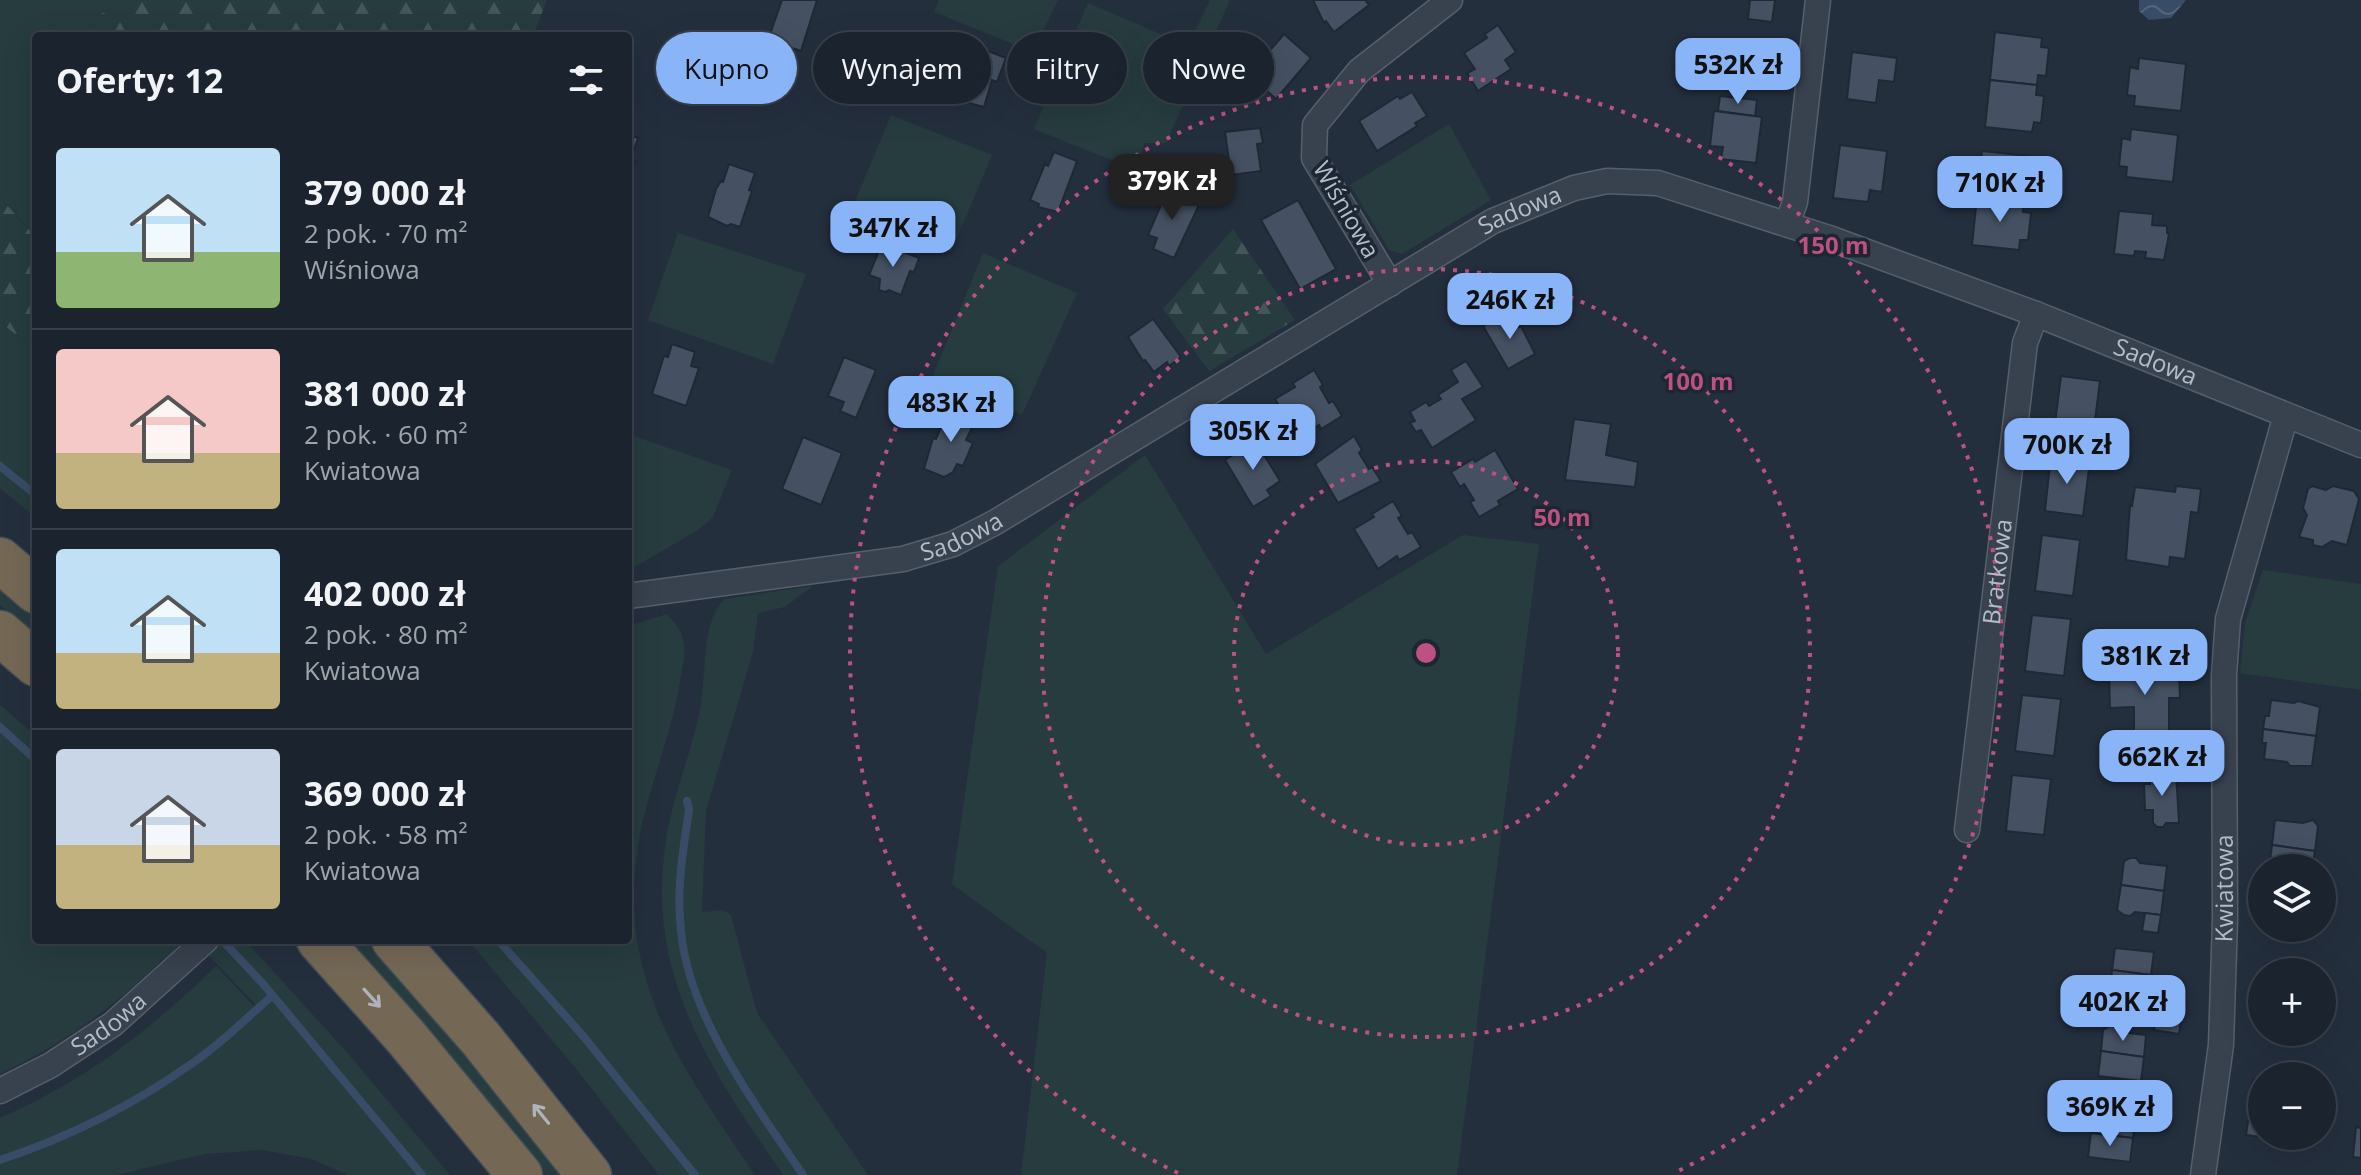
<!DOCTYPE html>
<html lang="pl">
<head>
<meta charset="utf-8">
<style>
	:root { --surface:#1b232e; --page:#282f3a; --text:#f1f3f6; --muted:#a0a4aa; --line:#39404a; --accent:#8ab4f8 }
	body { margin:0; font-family:"Open Sans",sans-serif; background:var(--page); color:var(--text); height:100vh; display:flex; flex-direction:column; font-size:30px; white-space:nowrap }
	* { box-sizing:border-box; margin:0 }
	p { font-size:26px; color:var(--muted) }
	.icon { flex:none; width:44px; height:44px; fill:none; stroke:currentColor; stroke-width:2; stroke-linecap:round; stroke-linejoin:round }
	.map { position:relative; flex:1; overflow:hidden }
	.drawer { position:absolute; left:32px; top:32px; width:600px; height:912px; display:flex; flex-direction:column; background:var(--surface); border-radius:8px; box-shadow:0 8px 32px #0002,0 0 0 2px var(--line) }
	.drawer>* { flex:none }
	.top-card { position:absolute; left:656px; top:32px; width:760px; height:72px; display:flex; gap:16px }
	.controls { position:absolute; left:2248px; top:854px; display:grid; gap:16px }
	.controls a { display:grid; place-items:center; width:88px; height:88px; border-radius:50%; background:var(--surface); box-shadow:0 8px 32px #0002,0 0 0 2px var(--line); font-size:40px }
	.price { position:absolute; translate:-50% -68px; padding:0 18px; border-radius:16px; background:var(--accent); color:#111; font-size:26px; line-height:52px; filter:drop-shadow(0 2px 4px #0008) }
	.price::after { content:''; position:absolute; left:50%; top:48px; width:24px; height:18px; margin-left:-12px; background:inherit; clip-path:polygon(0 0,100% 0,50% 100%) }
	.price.current { background:#222; color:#fff }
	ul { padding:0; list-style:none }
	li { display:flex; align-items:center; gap:24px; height:200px; padding:0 24px }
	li+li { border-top:2px solid var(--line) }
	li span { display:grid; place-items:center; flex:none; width:224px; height:160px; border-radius:8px; color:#555 }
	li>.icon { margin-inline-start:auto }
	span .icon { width:96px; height:96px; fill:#fffc; stroke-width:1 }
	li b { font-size:34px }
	h2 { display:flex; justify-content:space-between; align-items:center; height:96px; padding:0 24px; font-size:34px }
	.tag { padding:0 28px; border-radius:36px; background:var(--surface); box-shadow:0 8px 32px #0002,0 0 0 2px var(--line); font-size:28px; line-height:72px }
	.tag.current { background:var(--accent); color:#111 }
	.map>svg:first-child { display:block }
	.grass { fill:#263c3f }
	.forest { fill:url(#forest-firs) }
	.water { fill:url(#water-waves) }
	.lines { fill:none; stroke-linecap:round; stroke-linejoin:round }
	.stream { stroke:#394c67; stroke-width:8 }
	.building { fill:#455162; stroke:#1f2835; stroke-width:2 }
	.minor-casing { stroke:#565f6c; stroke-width:27 }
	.motorway-casing { stroke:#434c59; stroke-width:47 }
	.minor { stroke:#38414e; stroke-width:24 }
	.motorway { stroke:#746855; stroke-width:44 }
	.oneway { stroke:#aeb4bd }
	.ring { fill:none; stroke:#bd5182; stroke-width:4; stroke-dasharray:4 8 }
	.labels { text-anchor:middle; stroke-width:7; stroke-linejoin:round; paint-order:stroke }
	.street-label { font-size:24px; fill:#b4bcc9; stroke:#1d2633 }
	.centre { fill:#bd5182; stroke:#1d2633; stroke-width:4 }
	.ring-label { font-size:24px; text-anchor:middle; font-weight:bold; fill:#bd5182; stroke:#1d2633; stroke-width:7; stroke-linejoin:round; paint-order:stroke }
</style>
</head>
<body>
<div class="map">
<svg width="2361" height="1175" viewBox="0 0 2361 1175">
	<defs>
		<pattern id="forest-firs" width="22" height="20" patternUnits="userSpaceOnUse" patternTransform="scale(2)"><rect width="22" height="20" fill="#263c3f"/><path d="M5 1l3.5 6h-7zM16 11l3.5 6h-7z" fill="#435659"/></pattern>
		<pattern id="water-waves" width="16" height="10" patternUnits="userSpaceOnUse" patternTransform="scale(2)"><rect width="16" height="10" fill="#394c67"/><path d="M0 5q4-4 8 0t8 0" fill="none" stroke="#53647b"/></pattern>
	</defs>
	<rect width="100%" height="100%" fill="#242f3e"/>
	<g class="grass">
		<polygon points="0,0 130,0 94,17 89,36 36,36 36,229 32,232 0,197"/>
		<polygon points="939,0 1058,0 1033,52 934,12"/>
		<polygon points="1210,0 1230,0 1166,143 1145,143 1134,169 1034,129 1088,3 1188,46"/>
		<polygon points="891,115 992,155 951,252 851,211"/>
		<polygon points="1449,124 1491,200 1402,254 1389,250 1350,185"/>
		<polygon points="678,233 806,274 773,364 648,320"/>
		<polygon points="983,253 1077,293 1022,415 932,378"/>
		<polygon points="0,322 36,351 36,518 0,488"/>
		<polygon points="628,434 732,470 713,517 698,530 628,571"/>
		<polygon points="1145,455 1266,654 1463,535 1539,544 1457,1175 1021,1175 1047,953 952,884 998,566"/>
		<polygon points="2263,570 2361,584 2361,690 2240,673 2245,623"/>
		<path d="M813 586 785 607 758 613 753 652 706 811 702 912 723 910 731 915 757 1013 868 1175H783C710 1068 645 976 666 840 673 795 691 754 700 710 707 677 700 625 724 599Z"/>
		<polygon points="0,587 36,618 36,635 0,605"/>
		<path d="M667 614C674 622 681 629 683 639 686 651 683 664 681 675 673 734 647 788 638 846 617 983 683 1068 755 1175H659L577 1070 468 940H628V626Z"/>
		<path d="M0 705 36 736V940H177L180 943 165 961 163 959C115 1007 61 1045 0 1074Z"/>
		<path d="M194 940H245L351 1057 450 1175H348L311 1159 263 1150 205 1154 116 1175H0V1118C83 1082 152 1029 216 966L254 1006 256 1005Z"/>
		<path d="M348 940H367C436 1015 499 1095 563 1175H546L442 1047Z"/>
	</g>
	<g class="forest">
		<polygon points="130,0 547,0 533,36 89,36 94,17"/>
		<polygon points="0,197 31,232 36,229 36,351 0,322"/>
		<polygon points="1233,229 1295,320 1209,371 1163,309"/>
	</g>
	<polygon class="water" points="2139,0 2186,0 2171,18 2149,20 2139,11"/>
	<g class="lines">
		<g class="stream">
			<polyline points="0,466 36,495"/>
			<polyline points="0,727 36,760"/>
			<path d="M687 801 689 810C683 851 676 890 681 931 689 1018 756 1105 803 1175"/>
			<polyline points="222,940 264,985 422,1175"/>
			<polyline points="498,940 584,1037 695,1175"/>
			<path d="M0 1160C69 1137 132 1106 191 1064 220 1045 245 1019 271 997"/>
		</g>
	</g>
	<g class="building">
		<polygon points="782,0 817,0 801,51 768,40"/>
		<polygon points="1313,0 1365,0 1369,5 1334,32 1326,21 1324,23"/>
		<polygon points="1750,0 1775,0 1772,22 1748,19"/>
		<polygon points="1498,25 1516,52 1505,60 1511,69 1478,91 1467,73 1475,69 1464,53 1487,38 1485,34"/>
		<polygon points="1995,32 2042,38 2041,47 2049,48 2046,76 2038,75 2037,85 1990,80"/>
		<polygon points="1284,34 1311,58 1276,99 1257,82 1265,74 1256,67"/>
		<polygon points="970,44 1006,58 997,82 992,80 984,107 961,101 962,99 950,93"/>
		<polygon points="1852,52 1897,58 1894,82 1879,80 1876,103 1847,99"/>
		<polygon points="2139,58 2186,64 2181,111 2134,106 2135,96 2127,95 2130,67 2138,69"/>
		<polygon points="1990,80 2037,85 2036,95 2044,96 2041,123 2034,122 2032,132 1985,127"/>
		<polygon points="1412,92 1427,116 1415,123 1417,126 1377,151 1359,121 1398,96 1400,99"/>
		<polygon points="1720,96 1757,100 1755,116 1718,111"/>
		<polygon points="1714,111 1762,117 1756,163 1721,159 1723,147 1710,146"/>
		<polygon points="1260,128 1263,143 1257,144 1261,171 1231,175 1225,132"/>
		<polygon points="2131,129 2178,135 2173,182 2126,177 2127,167 2119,166 2122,138 2130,140"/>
		<polygon points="628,135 638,138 631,159 634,161 630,161 628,168"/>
		<polygon points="1840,145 1887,151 1882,192 1870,190 1868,202 1833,198"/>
		<polygon points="1982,151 2029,156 2028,165 2036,167 2033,194 2025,193 2024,202 1977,197"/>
		<polygon points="1054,152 1077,161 1058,212 1038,207 1039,204 1030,200 1045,164 1048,166"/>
		<polygon points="729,164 755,173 749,190 752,191 740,227 731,224 727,226 708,217 716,189 721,181 723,182"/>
		<polygon points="1163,188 1199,205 1174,258 1153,249 1157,238 1148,235 1161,205 1156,202"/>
		<polygon points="1977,197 2024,202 2023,212 2031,213 2028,240 2020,240 2019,250 1972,245"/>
		<polygon points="1298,200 1336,269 1300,289 1261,220"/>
		<polygon points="2119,211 2153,214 2152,225 2167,226 2167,233 2169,234 2164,260 2145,258 2146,252 2135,251 2134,256 2114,254"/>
		<polygon points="881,246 894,252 896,249 919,258 914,272 910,271 901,295 889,290 885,292 879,290 880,279 869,275"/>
		<polygon points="1512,314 1519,327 1521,326 1535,354 1508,369 1483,326 1496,319 1498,323"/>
		<polygon points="1153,319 1181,357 1169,366 1167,362 1154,372 1145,360 1143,361 1128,337"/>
		<polygon points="672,344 695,352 691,366 699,368 686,406 652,394 664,356 668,357"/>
		<polygon points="844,357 876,370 856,418 840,411 844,402 828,396"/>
		<polygon points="1466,361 1483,387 1462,399 1476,420 1432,448 1421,430 1416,432 1410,423 1415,421 1410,412 1426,402 1429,406 1441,399 1438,395 1458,382 1451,370"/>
		<polygon points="1314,370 1323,385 1320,387 1329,403 1333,401 1342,416 1321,429 1319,425 1299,438 1275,399 1295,387 1293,383"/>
		<polygon points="2061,376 2100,381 2093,436 2054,431"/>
		<polygon points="952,407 977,417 966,440 973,443 963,466 957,464 953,472 944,477 924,469 933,438 936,439 945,417 948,419"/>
		<polygon points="1574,419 1611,424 1606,455 1638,462 1635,487 1565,480"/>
		<polygon points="1354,436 1362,450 1359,453 1369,469 1372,467 1381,481 1338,503 1315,464"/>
		<polygon points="803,437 842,453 821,505 782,489"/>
		<polygon points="1253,437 1280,481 1267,490 1271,496 1253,507 1225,460 1241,450 1238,446"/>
		<polygon points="1495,450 1518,489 1498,501 1500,505 1479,517 1470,502 1474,500 1464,484 1460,487 1451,472 1473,459 1475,462"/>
		<polygon points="2051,455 2090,461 2083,516 2045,511"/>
		<polygon points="2176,486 2201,489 2198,513 2191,512 2185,559 2170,557 2169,567 2126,560 2130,505 2132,506 2135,487 2175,492"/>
		<polygon points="2312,486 2326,490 2333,486 2354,491 2359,499 2347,545 2332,541 2322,547 2313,545 2313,540 2299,537 2307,515 2303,508 2308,489"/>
		<polygon points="1393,501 1402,516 1398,518 1408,534 1412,532 1421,547 1399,560 1397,556 1378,569 1354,529 1374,517 1372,514"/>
		<polygon points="2042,535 2080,540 2073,596 2035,591"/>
		<polygon points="2032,615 2071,619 2064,676 2025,671"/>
		<polygon points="2123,669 2179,672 2180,698 2169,698 2169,732 2134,733 2134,707 2110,708 2109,673 2123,673"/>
		<polygon points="2022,695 2061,699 2054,756 2015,751"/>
		<polygon points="2271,700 2294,703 2298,701 2320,707 2316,736 2263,729 2265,716 2269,716"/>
		<polygon points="2263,729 2316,736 2312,766 2290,766 2287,762 2264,759 2266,743 2262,743"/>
		<polygon points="2176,771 2179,823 2166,823 2163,827 2157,827 2153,823 2153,810 2145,810 2144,784 2150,784 2150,772"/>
		<polygon points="2012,775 2051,779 2044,835 2006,831"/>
		<polygon points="2275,820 2303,823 2313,820 2318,826 2315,851 2272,845"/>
		<polygon points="2272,845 2315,851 2312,868 2269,868"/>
		<polygon points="2130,858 2136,858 2140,863 2167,866 2164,891 2121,885 2124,861"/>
		<polygon points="2121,885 2164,891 2161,915 2135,912 2130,916 2124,915 2117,910"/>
		<polygon points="2145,913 2161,915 2158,933 2142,931"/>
		<polygon points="2115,948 2154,952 2151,975 2112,970"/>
		<polygon points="2277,961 2301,963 2303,972 2265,972 2266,963"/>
		<polygon points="2112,970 2151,975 2149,995 2110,990"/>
		<polygon points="2158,1001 2183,1005 2181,1020 2156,1017"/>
		<polygon points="2156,1017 2181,1020 2179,1034 2154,1030"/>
		<polygon points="2110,1026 2116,1027 2119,1032 2146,1035 2144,1057 2101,1051 2103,1030"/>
		<polygon points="2101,1051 2144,1057 2141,1081 2098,1076"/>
		<polygon points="2253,1079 2262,1080 2262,1109 2250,1107"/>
		<polygon points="2250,1107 2262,1109 2262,1136 2284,1136 2283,1140 2246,1135"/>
		<polygon points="2100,1108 2110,1113 2136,1116 2133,1138 2091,1133 2093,1111"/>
		<polygon points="2356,1127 2361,1128 2361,1158 2353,1157"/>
		<polygon points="2091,1133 2133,1138 2130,1162 2088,1157"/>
	</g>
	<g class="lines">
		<g class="minor-casing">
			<g id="minor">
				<polyline points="1787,224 1795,202 1818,0"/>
				<polyline points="1390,284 1314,158 1315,125 1359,71 1450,0"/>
				<path id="s1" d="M628 596 903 559 953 544 994 523 1493 221 1574 188 1607 181 1658 183 1829 238 2036 314 2361 445"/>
				<path id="s2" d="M1967 830 2025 343 2036 314"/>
				<path id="s3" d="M0 1091 51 1065 113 1024 206 940"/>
				<path id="s4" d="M2203 1175 2221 1045 2225 919 2224 675 2228 619 2286 415"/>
			</g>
		</g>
		<g class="motorway-casing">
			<g id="motorway">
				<polyline points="0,560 36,591"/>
				<polyline points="0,633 36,664"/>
				<polyline points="319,940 405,1036 520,1175"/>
				<polyline points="394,940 481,1039 589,1175"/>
			</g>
		</g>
		<use href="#minor" class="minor"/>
		<use href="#motorway" class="motorway"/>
	</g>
	<defs><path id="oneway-shaft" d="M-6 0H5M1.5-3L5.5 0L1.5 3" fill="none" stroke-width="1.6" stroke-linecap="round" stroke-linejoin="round" transform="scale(2)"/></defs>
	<g class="oneway">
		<use href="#oneway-shaft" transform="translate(372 998) rotate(48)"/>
		<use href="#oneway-shaft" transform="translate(541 1114) rotate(-129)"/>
	</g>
	<g class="ring">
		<circle cx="1426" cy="653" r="192"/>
		<circle cx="1426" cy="653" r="384"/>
		<path d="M1178 1173A576 576 0 1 1 1674 1173"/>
	</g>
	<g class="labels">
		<g class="street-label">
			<text transform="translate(1346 210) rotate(60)" y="8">Wiśniowa</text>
			<text dy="8" stroke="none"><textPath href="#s1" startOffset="988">Sadowa</textPath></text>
			<text dy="8" stroke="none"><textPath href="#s1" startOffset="1660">Sadowa</textPath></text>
			<text dy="8" stroke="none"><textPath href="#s1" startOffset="340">Sadowa</textPath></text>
			<text dy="8" stroke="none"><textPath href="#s2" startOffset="260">Bratkowa</textPath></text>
			<text dy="8" stroke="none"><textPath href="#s4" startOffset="288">Kwiatowa</textPath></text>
			<text dy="8" stroke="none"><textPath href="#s3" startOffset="128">Sadowa</textPath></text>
		</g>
	</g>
	<circle cx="1426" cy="653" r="12" class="centre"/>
	<g class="ring-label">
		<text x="1833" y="254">150 m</text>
		<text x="1698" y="390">100 m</text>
		<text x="1562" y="526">50 m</text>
	</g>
</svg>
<div class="controls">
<a><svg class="icon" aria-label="layers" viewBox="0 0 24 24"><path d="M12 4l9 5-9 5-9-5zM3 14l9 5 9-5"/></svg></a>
<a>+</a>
<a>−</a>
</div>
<b class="price" style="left:1738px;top:106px">532K zł</b>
<b class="price current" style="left:1172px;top:222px">379K zł</b>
<b class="price" style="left:2000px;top:224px">710K zł</b>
<b class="price" style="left:893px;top:269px">347K zł</b>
<b class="price" style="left:1510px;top:341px">246K zł</b>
<b class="price" style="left:951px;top:444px">483K zł</b>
<b class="price" style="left:1253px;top:472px">305K zł</b>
<b class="price" style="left:2067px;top:486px">700K zł</b>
<b class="price" style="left:2145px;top:697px">381K zł</b>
<b class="price" style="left:2162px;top:798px">662K zł</b>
<b class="price" style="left:2123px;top:1043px">402K zł</b>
<b class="price" style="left:2110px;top:1148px">369K zł</b>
<div class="top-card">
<a class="tag current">Kupno</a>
<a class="tag">Wynajem</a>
<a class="tag">Filtry</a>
<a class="tag">Nowe</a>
</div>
<section class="drawer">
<h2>Oferty: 12<svg class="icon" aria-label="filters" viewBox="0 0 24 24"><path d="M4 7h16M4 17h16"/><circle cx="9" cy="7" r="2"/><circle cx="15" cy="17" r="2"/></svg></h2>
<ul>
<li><span style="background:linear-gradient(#bfe0f5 65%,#8fb573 0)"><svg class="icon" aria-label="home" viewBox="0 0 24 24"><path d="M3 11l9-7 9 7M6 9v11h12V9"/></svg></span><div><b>379 000 zł</b><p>2 pok. · 70 m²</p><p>Wiśniowa</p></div></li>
<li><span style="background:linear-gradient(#f6c9c9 65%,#c2b280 0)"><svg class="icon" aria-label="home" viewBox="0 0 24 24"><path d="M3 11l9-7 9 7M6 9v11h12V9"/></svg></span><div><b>381 000 zł</b><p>2 pok. · 60 m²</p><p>Kwiatowa</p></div></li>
<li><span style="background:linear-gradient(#bfe0f5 65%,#c2b280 0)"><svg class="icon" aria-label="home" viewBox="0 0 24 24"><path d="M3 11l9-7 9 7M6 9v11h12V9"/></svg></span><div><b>402 000 zł</b><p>2 pok. · 80 m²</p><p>Kwiatowa</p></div></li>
<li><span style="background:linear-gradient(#c9d6e8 60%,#c2b280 0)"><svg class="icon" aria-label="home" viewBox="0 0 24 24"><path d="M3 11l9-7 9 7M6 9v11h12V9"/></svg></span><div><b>369 000 zł</b><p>2 pok. · 58 m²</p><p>Kwiatowa</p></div></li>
</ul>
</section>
</div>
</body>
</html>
